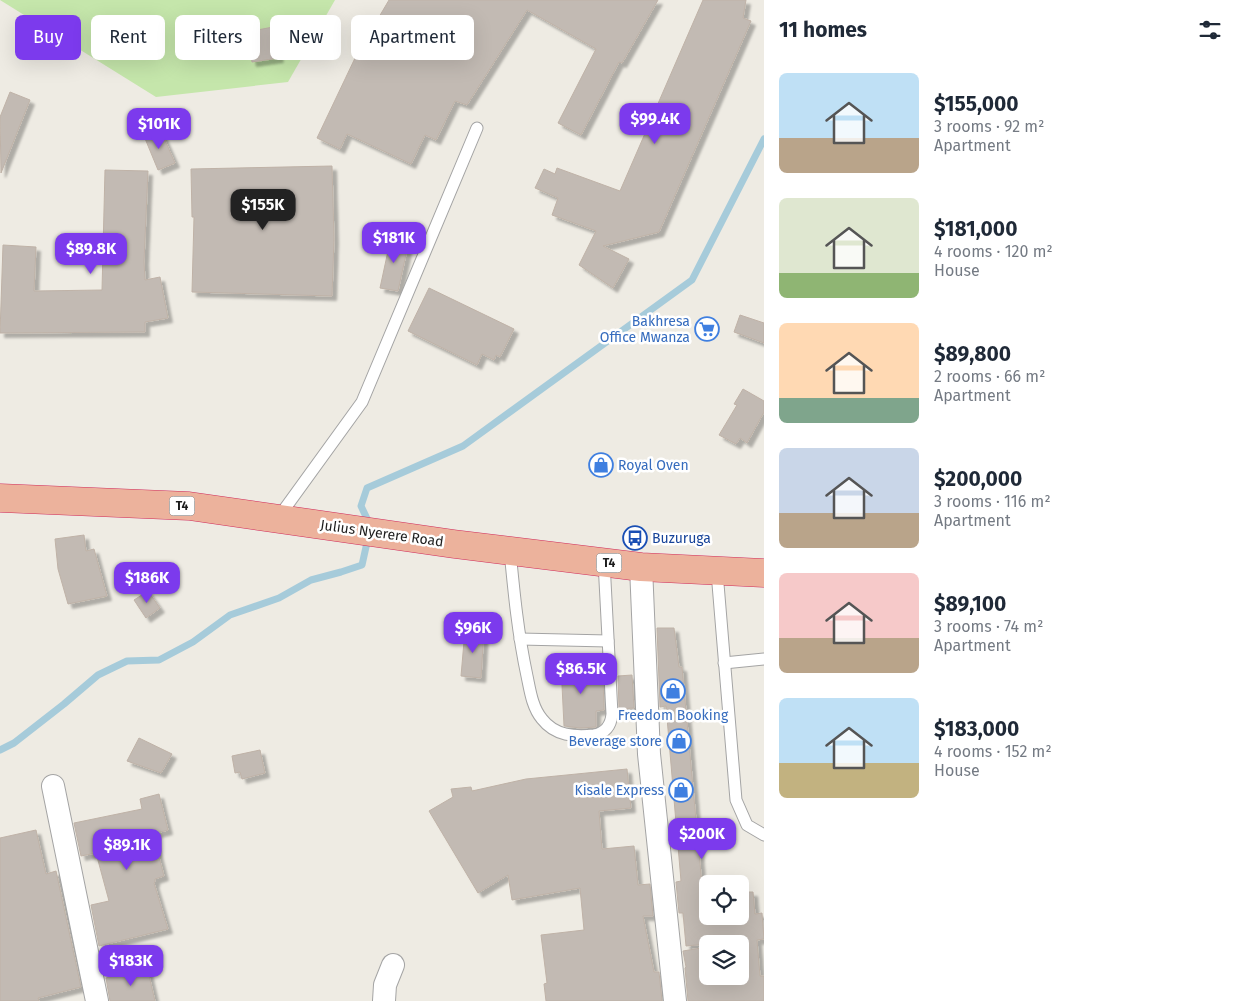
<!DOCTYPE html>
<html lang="en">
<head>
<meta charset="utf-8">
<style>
	:root { --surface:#fff; --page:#f6f6f7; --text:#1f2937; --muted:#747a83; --accent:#7c3aed }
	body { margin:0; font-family:"Fira Sans",sans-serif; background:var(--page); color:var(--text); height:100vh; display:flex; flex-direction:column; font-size:19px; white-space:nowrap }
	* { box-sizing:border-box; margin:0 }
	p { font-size:16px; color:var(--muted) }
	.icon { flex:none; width:28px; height:28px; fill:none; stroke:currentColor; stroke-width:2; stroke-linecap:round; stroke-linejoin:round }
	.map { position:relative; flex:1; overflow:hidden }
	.details { display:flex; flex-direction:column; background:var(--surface); width:475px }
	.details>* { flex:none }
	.top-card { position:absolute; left:15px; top:15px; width:475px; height:45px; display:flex; gap:10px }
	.controls { position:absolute; left:699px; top:875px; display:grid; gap:10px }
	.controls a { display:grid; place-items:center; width:50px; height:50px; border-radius:8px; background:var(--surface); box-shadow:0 5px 20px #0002; font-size:25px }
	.price { position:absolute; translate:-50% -42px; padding:0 11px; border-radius:10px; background:var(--accent); color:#fff; font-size:16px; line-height:32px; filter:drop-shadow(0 1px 2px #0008) }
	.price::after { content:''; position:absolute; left:50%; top:30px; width:15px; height:11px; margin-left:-8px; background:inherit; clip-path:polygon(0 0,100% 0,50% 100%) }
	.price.on { background:#222; color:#fff }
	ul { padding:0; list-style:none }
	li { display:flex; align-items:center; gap:15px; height:125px; padding:0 15px }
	li span { display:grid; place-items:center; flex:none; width:140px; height:100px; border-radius:8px; color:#555 }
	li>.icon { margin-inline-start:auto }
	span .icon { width:60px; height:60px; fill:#fffc; stroke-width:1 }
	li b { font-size:21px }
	h2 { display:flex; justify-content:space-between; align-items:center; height:60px; padding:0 15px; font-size:21px }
	.pill { padding:0 18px; border-radius:8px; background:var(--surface); box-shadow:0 5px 20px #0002; font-size:18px; line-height:45px }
	.pill.on { background:var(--accent); color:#fff }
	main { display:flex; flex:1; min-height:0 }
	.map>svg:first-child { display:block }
	.grass { fill:#c5e6ab }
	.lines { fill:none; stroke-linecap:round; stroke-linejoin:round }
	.stream { stroke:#a6cbda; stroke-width:7 }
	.building { fill:#c2bab3; stroke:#bfb2a7; filter:url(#shadow) }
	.service-casing { stroke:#a4a4a4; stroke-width:13 }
	.minor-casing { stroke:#a4a4a4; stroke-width:24 }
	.trunk-casing { stroke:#d02c5c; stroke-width:29 }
	.service { stroke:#fff; stroke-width:11 }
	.minor { stroke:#fff; stroke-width:22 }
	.trunk { stroke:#ecb29c; stroke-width:28 }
	.labels { text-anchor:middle; stroke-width:5; stroke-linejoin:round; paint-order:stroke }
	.shield { fill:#fff; stroke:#616161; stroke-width:1 }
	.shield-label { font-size:12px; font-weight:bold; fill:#1d1d1d }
	.shop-label { font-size:14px; fill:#366cbe; stroke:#fff; text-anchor:end }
	.street-label { font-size:14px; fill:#1d1d1d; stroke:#fff }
	.transit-label { font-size:14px; fill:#164399; stroke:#fff; text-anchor:start }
</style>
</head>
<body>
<main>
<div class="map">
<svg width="764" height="1001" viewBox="0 0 764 1001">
	<defs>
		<filter id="shadow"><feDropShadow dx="4.5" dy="4.5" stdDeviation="1" flood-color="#0004"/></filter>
	</defs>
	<rect width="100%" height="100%" fill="#eeebe3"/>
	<polygon class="grass" points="0,0 335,0 288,82 156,97"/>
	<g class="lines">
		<g class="stream">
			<polyline points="370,525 361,506 367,488 463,446 692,280 764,139"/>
			<polyline points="0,750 14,743 64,704 98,675 127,661 159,660 193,642 230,615 279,598 311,580 341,572 362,565 368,538"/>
		</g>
	</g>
	<g class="building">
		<polygon points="389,0 658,0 622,63 619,62 581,135 558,123 596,49 527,10 467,105 455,101 436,140 425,135 411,164 347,134 340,149 317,138 356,56"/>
		<polygon points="703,0 746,0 743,18 751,21 659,232 603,246 629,259 613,288 579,265 596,231 552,215 558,198 535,188 544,169 555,174 557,168 620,191"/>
		<polygon points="273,27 279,58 252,62 247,32"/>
		<polygon points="10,92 30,100 1,173 0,117"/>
		<polygon points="160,129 175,163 158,170 144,136"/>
		<polygon points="332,166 334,239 332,296 192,292 194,217 192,217 191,169"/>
		<polygon points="105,170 148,171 144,261 145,280 160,277 168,318 145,322 145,332 0,333 3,245 36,247 34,291 102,290"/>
		<polygon points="391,237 409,241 398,291 380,288"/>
		<polygon points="429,288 514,329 500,357 496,355 494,360 482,354 477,365 408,331"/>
		<polygon points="740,315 764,323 764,343 734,332"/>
		<polygon points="743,389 764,401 764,412 747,443 740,438 736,444 719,435 737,405 734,404"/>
		<polygon points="84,535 86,551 94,549 107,596 68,604 58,569 55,539"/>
		<polygon points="148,591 160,608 146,618 134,600"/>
		<polygon points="657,628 674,628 679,667 682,667 705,918 740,916 740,892 753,892 755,914 762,913 764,939 757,940 760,976 764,976 764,1001 688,1001 685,968 686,967 683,951 701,948 706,976 740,976 740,941 686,946 683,913 679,913 676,882 681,881 666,706 660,707"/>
		<polygon points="465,630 484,631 481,678 461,676"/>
		<polygon points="593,663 594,678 603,677 604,710 596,711 596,727 580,728 564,726 561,665"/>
		<polygon points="632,675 634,708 619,709 618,676"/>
		<polygon points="139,738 172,754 161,773 127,761"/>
		<polygon points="260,750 265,773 242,779 240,772 235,773 232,756"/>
		<polygon points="627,769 631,808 599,811 602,849 634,846 638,885 650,884 653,916 643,916 654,972 659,972 662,1001 546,1001 544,984 547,983 541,935 584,930 580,888 512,900 508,875 478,893 429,811 453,797 451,789 471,787 472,791 526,779"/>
		<polygon points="159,794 168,830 153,834 164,876 155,879 155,882 154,883 168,929 99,946 91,905 109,901 96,853 81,856 74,823 142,809 140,799"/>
		<polygon points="36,830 46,874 56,871 81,987 38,998 39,1001 0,1001 0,838"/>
		<polygon points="147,967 155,1001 110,1001 106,978"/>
	</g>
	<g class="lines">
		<g class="service-casing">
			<g id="service">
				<polyline points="278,518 362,402 477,128"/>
				<path d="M510 551C514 593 518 634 527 676 530 690 532 707 542 719 555 736 575 737 594 735 606 733 611 725 612 714L604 562"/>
				<polyline points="717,572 736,800 747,825 764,835"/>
				<polyline points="520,639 608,641"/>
				<polyline points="724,663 764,659"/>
			</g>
		</g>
		<g class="minor-casing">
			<g id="minor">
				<polyline points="641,567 649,754 675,1001"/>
				<polyline points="53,786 97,1001"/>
				<polyline points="384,1001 385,985 393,965"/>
			</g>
		</g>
		<g class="trunk-casing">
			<polyline id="trunk" points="0,498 189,506 454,544 641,567 764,573"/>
		</g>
		<use href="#service" class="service"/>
		<use href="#minor" class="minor"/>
		<use href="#trunk" class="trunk"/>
	</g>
	<defs>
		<g id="supermarket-ring" transform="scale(1.25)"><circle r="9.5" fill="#fff" stroke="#3f7fe0" stroke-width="1.5"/><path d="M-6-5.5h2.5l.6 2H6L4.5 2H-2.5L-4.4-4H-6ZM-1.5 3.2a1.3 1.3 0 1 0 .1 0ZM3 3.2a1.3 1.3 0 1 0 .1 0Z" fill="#3f7fe0"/></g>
		<g id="shop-ring" transform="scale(1.25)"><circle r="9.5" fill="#fff" stroke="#3f7fe0" stroke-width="1.5"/><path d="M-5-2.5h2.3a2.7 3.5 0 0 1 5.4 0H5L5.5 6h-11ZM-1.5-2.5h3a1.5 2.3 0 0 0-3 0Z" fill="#3f7fe0"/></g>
		<g id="bus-ring" transform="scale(1.25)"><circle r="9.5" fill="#fff" stroke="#1a4fb4" stroke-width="1.5"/><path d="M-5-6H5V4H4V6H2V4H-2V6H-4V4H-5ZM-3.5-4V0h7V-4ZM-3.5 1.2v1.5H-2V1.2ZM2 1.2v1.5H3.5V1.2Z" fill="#1a4fb4"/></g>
	</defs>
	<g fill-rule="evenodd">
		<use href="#supermarket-ring" x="707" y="329"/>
		<use href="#shop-ring" x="601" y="465"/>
		<use href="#bus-ring" x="635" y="538"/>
		<use href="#shop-ring" x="673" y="691"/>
		<use href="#shop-ring" x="679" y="741"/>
		<use href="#shop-ring" x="681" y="790"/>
	</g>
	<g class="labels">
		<g class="shield">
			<rect x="169.5" y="496.5" width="25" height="19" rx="4"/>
			<rect x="596.5" y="553.5" width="25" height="19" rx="4"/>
		</g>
		<g class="shield-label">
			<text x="182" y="510">T4</text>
			<text x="609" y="567">T4</text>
		</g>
		<g class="shop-label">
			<text x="690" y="326">Bakhresa<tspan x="690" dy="16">Office Mwanza</tspan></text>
			<text x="618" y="470" text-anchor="start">Royal Oven</text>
			<text x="673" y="720" text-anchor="middle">Freedom Booking</text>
			<text x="662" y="746">Beverage store</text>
			<text x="664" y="795">Kisale Express</text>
		</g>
		<g class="street-label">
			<text transform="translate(382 533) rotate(8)" y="5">Julius Nyerere Road</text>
		</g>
		<g class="transit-label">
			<text x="652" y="543">Buzuruga</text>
		</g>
	</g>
</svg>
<div class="controls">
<a><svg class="icon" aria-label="locate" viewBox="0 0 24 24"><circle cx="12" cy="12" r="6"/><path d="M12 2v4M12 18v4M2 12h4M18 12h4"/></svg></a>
<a><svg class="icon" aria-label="layers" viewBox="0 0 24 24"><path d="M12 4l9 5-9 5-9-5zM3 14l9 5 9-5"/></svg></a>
</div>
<b class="price" style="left:655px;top:145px">$99.4K</b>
<b class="price" style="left:159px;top:150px">$101K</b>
<b class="price on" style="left:263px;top:231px">$155K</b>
<b class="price" style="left:394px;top:264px">$181K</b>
<b class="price" style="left:91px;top:275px">$89.8K</b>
<b class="price" style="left:147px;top:604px">$186K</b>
<b class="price" style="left:473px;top:654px">$96K</b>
<b class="price" style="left:581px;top:695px">$86.5K</b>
<b class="price" style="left:702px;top:860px">$200K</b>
<b class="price" style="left:127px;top:871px">$89.1K</b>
<b class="price" style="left:131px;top:987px">$183K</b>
<div class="top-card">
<a class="pill on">Buy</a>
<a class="pill">Rent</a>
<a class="pill">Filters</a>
<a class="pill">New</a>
<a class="pill">Apartment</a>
</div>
</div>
<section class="details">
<h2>11 homes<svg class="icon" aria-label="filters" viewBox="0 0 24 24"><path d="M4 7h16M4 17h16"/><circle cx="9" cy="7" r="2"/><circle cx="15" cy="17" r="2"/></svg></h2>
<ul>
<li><span style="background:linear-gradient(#bfe0f5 65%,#b9a48a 0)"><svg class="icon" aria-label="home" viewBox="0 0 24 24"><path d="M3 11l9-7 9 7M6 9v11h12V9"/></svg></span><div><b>$155,000</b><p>3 rooms · 92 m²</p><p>Apartment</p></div></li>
<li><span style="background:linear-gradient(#dfe7d0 75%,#8fb573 0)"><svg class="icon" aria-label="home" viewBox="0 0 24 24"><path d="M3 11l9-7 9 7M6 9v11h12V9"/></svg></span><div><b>$181,000</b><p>4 rooms · 120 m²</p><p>House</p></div></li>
<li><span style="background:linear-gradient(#ffd9b3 75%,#7fa58c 0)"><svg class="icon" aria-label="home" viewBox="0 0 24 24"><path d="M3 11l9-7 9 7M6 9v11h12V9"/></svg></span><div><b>$89,800</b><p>2 rooms · 66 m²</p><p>Apartment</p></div></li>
<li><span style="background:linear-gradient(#c9d6e8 65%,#b9a48a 0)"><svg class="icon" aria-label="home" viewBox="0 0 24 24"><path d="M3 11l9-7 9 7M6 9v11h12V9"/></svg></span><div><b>$200,000</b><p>3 rooms · 116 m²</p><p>Apartment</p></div></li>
<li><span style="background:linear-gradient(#f6c9c9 65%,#b9a48a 0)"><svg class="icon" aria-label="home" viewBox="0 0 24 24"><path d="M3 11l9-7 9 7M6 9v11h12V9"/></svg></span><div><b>$89,100</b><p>3 rooms · 74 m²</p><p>Apartment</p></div></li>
<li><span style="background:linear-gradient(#bfe0f5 65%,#c2b280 0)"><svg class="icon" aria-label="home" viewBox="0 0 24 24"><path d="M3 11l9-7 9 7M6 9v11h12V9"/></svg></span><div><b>$183,000</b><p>4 rooms · 152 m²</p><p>House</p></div></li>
</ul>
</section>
</main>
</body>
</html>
